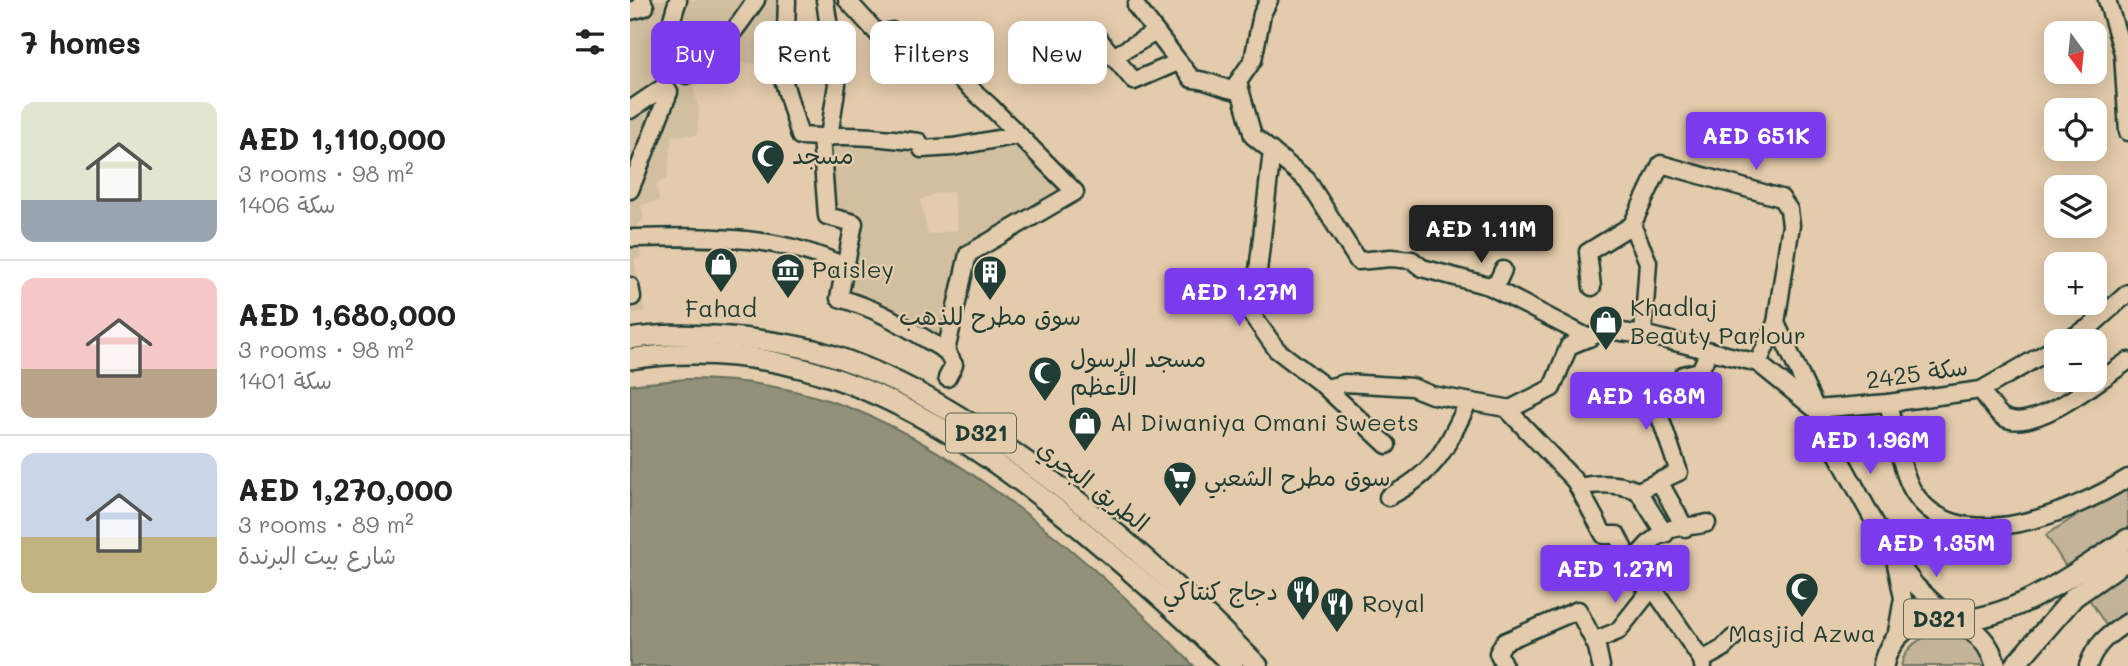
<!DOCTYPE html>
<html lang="en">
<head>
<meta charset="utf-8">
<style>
	:root { --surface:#fff; --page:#f6f6f6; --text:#222; --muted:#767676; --line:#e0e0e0; --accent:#7c3aed }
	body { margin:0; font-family:Mali,"Playpen Sans Arabic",sans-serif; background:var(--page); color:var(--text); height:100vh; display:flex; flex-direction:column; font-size:26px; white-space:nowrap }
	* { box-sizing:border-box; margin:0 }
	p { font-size:23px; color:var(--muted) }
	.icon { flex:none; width:38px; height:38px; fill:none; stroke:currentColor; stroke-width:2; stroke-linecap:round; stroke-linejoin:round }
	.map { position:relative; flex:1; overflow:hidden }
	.panel { display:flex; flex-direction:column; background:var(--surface); width:630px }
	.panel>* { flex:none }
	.banner { position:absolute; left:21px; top:21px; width:665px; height:63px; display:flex; gap:14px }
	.needle { width:46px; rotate:165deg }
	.buttons { position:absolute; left:1414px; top:21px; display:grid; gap:14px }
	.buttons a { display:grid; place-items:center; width:63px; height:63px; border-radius:14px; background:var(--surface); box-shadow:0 4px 18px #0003; font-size:35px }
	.price { position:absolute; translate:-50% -60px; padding:0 16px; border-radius:7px; background:var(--accent); color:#fff; font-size:23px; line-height:46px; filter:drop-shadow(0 2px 4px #0008) }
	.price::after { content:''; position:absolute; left:50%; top:42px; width:21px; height:16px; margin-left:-10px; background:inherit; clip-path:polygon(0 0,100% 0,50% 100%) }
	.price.current { background:#222; color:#fff }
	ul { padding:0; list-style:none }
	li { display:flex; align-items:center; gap:21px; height:175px; padding:0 21px }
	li+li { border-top:2px solid var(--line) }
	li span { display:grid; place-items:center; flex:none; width:196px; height:140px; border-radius:14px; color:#555 }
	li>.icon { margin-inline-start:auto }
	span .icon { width:84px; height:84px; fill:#fffc; stroke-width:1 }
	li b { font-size:30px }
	h2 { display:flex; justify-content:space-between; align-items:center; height:84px; padding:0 21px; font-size:30px }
	.chip { padding:0 24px; border-radius:14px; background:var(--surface); box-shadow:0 4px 18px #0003; font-size:24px; line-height:63px }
	.chip.current { background:var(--accent); color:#fff }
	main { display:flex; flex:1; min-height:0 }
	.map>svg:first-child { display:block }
	.built { fill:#d2bfa0; fill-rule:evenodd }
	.green { fill:#c3b398; stroke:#717866; stroke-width:2 }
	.water { fill:#93917a; stroke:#656f5e; stroke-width:2 }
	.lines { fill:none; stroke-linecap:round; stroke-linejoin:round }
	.minor-casing { stroke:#1f3d34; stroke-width:21 }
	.major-casing { stroke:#1f3d34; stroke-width:24 }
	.minor { stroke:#e3cbab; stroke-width:16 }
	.major { stroke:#e3cbab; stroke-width:19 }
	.labels { text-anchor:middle; stroke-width:5; stroke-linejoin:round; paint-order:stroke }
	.shield { fill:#e3cbab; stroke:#5a6858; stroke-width:2 }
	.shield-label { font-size:23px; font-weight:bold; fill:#1f3d34 }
	.poi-label { font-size:24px; fill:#1f3d34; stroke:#e3cbab; text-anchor:start }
	.street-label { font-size:24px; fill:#1f3d34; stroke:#e3cbab }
</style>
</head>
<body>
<main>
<section class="panel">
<h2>7 homes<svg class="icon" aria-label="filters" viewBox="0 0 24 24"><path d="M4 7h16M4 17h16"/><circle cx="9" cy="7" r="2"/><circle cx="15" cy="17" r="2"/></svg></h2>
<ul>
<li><span style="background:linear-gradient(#dfe7d0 70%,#9aa5b1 0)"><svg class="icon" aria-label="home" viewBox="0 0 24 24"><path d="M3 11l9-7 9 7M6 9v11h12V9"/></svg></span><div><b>AED 1,110,000</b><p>3 rooms · 98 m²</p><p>1406 سكة</p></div></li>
<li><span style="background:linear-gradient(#f6c9c9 65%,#b9a48a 0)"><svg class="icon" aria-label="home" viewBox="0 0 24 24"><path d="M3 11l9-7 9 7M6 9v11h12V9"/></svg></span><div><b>AED 1,680,000</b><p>3 rooms · 98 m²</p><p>سكة 1401</p></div></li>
<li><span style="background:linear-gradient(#c9d6e8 60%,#c2b280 0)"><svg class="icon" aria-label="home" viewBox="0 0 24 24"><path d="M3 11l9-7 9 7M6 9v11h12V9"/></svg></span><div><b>AED 1,270,000</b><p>3 rooms · 89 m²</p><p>شارع بيت البرندة</p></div></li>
</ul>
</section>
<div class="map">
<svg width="1498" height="666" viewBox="0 0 1498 666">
	<rect width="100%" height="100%" fill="#e3cbab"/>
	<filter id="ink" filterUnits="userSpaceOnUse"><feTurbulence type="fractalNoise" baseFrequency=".0143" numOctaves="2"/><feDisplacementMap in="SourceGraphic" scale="14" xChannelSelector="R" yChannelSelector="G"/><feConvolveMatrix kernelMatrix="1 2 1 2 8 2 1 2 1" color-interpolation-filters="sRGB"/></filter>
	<g filter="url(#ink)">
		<g class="built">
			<polygon points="15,0 159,0 142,46 147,61 105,65 63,87 69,108 67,135 42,136 37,179 26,184 29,201 11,205 14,220 7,224 11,257 4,260 15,312 0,313 0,7"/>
			<path d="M390 136 440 192 338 254 316 351 209 298 224 224 197 216 195 142H289ZM323 192 328 230 298 235 290 200 306 193Z"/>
		</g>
		<g class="green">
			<polygon points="1498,483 1498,532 1438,570 1416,535"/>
			<polygon points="1498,568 1498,617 1479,630 1456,594"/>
			<path d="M1306 632C1331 634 1347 642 1356 666H1271C1275 646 1289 639 1306 632Z"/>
		</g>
		<path class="water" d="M56 379C104 379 151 385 197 400 322 438 475 572 564 666H0V385Z"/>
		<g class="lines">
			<g class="minor-casing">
				<g id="minor">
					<path d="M157 0 156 31 141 39 170 136 191 137 197 216 224 223 209 298C255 311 276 328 316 351L338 254 445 192 360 106 288 41 262 31 249 35 217 0"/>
					<polyline points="195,0 207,84 199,137"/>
					<polyline points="639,0 632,14 623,60 608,82 623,136 677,180 728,261 761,258 782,260 792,268 859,286 959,338"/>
					<polyline points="1477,0 1493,53 1498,132"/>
					<path d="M506 6 562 79C581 80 591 89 609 91"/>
					<polyline points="0,11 15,7 12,0"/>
					<polyline points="466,36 504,81 548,62"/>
					<polyline points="483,57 524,33"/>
					<path d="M40 68C35 44 40 23 48 0"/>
					<path d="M56 75C86 58 107 28 126 0"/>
					<polyline points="0,110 34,87"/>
					<path d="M191 137C224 134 255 138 289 142L292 149 323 147 389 135"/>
					<polyline points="642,151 628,271 615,305 647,350 694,386 757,445"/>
					<polyline points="0,190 39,92"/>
					<polyline points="1002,225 1031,164 1151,198 1159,210 1161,225 1146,323 1128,363"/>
					<polyline points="1002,225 1018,262 1013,335"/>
					<path d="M0 238C76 237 146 233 216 267"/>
					<polyline points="0,286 2,297"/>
					<polyline points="859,286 868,281 873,270"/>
					<polyline points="962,287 958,252 1002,225"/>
					<polyline points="1146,323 1206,452 1265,559 1286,586 1322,620"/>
					<polyline points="1436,341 1461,326 1498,293"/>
					<polyline points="316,351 324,365 317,378"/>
					<polyline points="697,388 715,383 782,387 802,395 876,408 945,481 974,535 987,535 1010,582 1025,591 1072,660"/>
					<path d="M1351 390C1357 398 1366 414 1375 418 1405 433 1472 378 1498 361"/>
					<path d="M1258 403C1264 426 1271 472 1283 491 1327 562 1445 511 1498 478"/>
					<polyline points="1185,409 1258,403 1351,390 1426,347"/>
					<polyline points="878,410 922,388 939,346 977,330 1021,336 1128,363 1185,409"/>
					<polyline points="1029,481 1055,528"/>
					<path d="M948 487C968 483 989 483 1008 491L1049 472 1031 420 1027 396 1049 393 1053 387V375L1070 371 1079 351"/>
					<polyline points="1008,491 1035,534"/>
					<path d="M758 497C806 473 816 448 838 403"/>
					<path d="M1001 565C1013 549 1028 530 1049 527 1059 526 1067 526 1077 523"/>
					<polyline points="1266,638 1273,598 1266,564"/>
					<polyline points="964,641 988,631 1022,588"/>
					<polyline points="874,666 868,653 874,642 948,610 967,647 971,666"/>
					<polyline points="1073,666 1072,660 1092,649 1103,638"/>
					<path d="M1458 666C1465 644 1479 634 1498 622"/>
				</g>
			</g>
			<g class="major-casing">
				<g id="major">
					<path d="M0 339C28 334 56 335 84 336 118 338 151 342 184 350 343 394 513 551 628 666"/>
					<path d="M0 359C180 331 325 424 457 534 507 576 556 619 603 666"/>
					<path d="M1326 621C1391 616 1444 573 1498 539"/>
					<path d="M1253 666C1267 602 1349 604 1366 666"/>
					<polyline points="1384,666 1444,597 1498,559"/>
				</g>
			</g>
			<use href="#minor" class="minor"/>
			<use href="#major" class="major"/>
		</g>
	</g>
	<defs>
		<g id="mosque-pin" transform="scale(1.75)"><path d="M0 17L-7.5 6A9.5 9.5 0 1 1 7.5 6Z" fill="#1f3d34" stroke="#e3cbab"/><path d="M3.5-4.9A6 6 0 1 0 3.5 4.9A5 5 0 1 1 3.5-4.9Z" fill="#fff"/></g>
		<g id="shop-pin" transform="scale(1.75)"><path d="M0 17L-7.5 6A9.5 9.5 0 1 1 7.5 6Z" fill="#1f3d34" stroke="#e3cbab"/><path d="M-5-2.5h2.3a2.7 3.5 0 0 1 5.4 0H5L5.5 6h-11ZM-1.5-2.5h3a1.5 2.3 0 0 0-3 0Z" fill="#fff"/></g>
		<g id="museum-pin" transform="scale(1.75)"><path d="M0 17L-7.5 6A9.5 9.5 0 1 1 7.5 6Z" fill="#1f3d34" stroke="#e3cbab"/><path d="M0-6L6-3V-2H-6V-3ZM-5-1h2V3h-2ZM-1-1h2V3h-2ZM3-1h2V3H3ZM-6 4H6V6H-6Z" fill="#fff"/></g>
		<g id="building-pin" transform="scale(1.75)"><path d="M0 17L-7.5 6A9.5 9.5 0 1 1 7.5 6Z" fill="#1f3d34" stroke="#e3cbab"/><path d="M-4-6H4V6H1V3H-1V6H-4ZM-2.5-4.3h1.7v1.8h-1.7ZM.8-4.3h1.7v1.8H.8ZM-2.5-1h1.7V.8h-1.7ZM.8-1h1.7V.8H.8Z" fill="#fff"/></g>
		<g id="supermarket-pin" transform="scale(1.75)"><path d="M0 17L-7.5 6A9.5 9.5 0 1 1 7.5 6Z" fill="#1f3d34" stroke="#e3cbab"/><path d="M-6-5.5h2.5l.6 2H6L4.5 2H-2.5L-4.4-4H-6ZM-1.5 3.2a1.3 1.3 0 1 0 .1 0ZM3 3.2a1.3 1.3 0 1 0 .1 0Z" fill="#fff"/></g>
		<g id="restaurant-pin" transform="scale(1.75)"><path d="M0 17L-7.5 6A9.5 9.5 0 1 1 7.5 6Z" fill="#1f3d34" stroke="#e3cbab"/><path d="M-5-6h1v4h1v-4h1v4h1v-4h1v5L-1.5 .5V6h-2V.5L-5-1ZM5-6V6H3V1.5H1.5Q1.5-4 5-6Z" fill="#fff"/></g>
	</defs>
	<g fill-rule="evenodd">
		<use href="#mosque-pin" x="138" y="156"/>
		<use href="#shop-pin" x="91" y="264"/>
		<use href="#museum-pin" x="158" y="270"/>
		<use href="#building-pin" x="360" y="272"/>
		<use href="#shop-pin" x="976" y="322"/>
		<use href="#mosque-pin" x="415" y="373"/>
		<use href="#shop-pin" x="455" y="423"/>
		<use href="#supermarket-pin" x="550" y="478"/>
		<use href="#mosque-pin" x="1172" y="589"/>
		<use href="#restaurant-pin" x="673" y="592"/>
		<use href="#restaurant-pin" x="707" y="604"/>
	</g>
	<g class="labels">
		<g class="shield">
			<rect x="316" y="413.5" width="70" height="39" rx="5"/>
			<rect x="1274" y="599.5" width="70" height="39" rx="5"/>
		</g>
		<g class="shield-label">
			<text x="351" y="441">D321</text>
			<text x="1309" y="627">D321</text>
		</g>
		<g class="poi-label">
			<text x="162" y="164">مسجد</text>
			<text x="182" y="278">Paisley</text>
			<text x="1000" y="316">Khadlaj<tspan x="1000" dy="28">Beauty Parlour</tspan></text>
			<text x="91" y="317" text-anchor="middle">Fahad</text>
			<text x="360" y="325" text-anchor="middle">سوق مطرح للذهب</text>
			<text x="440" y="367">مسجد الرسول<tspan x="440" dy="28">الأعظم</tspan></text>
			<text x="480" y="431">Al Diwaniya Omani Sweets</text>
			<text x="574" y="486">سوق مطرح الشعبي</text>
			<text x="648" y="600" text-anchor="end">دجاج كنتاكي</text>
			<text x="732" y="612">Royal</text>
			<text x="1172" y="642" text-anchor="middle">Masjid Azwa</text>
		</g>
		<g class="street-label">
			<text transform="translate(1287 374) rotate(-8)" y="8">سكة 2425</text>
			<text transform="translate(463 486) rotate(38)" y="8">الطريق البحري</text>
		</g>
	</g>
</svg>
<div class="buttons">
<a><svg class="needle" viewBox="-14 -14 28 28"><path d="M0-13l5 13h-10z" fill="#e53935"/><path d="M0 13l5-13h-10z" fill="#767676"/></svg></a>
<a><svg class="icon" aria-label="locate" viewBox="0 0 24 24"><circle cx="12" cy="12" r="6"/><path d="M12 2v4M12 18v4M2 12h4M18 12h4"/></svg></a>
<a><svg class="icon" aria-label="layers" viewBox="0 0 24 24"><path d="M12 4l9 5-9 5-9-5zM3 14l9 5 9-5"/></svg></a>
<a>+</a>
<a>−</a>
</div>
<b class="price" style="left:1126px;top:172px">AED 651K</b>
<b class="price current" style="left:851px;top:265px">AED 1.11M</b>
<b class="price" style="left:609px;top:328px">AED 1.27M</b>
<b class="price" style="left:1016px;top:432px">AED 1.68M</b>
<b class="price" style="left:1240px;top:476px">AED 1.96M</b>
<b class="price" style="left:1306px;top:579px">AED 1.35M</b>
<b class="price" style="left:985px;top:605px">AED 1.27M</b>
<div class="banner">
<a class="chip current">Buy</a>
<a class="chip">Rent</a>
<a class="chip">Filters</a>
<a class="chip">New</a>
</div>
</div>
</main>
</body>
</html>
